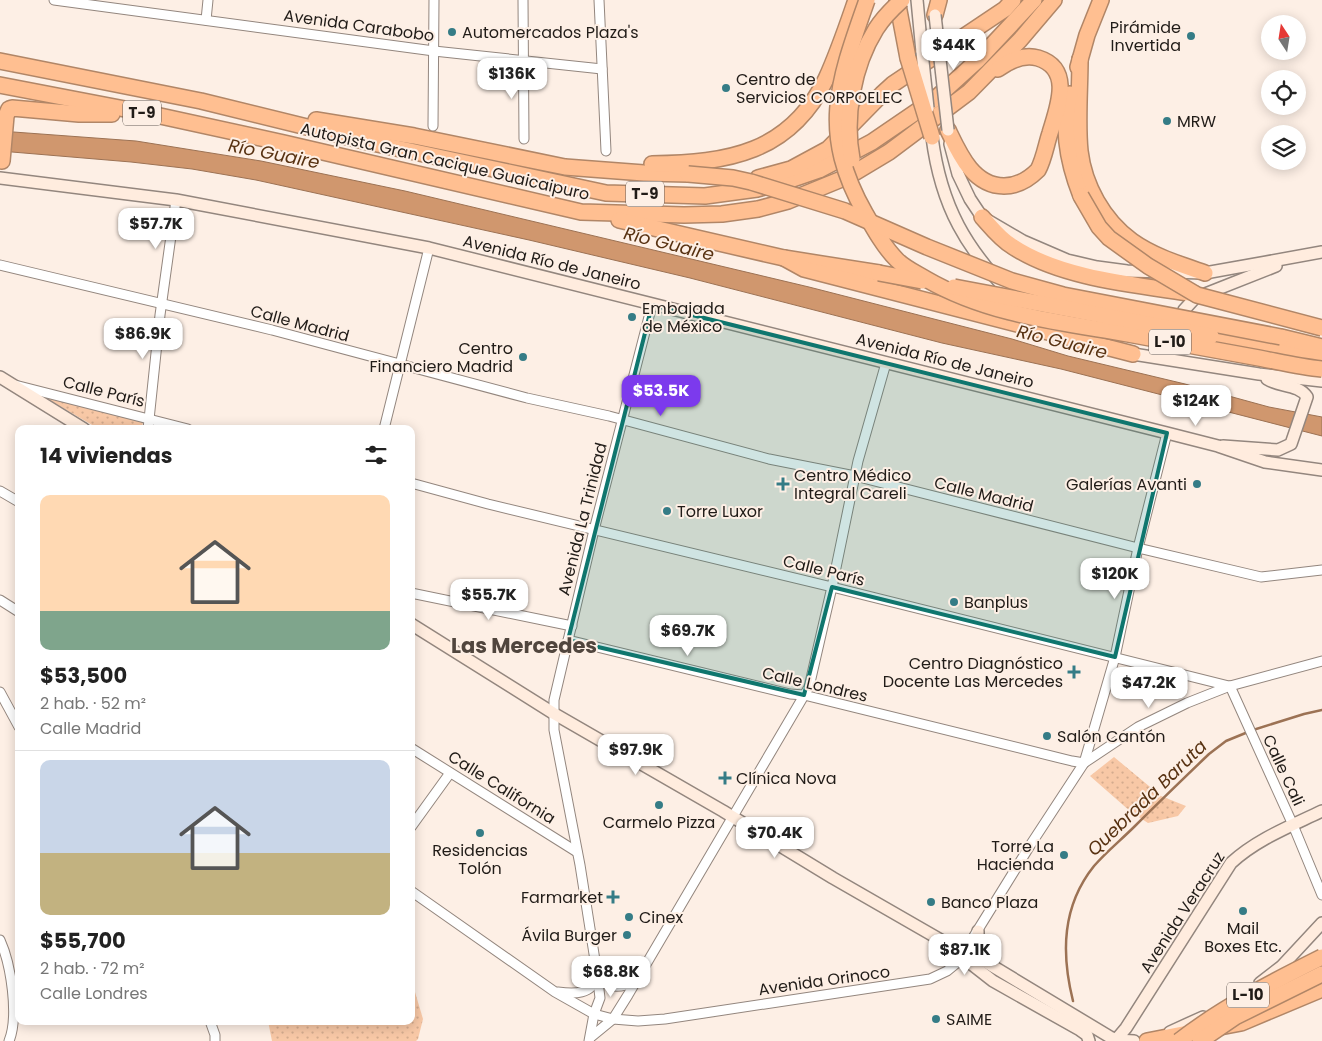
<!DOCTYPE html>
<html lang="es">
<head>
<meta charset="utf-8">
<style>
	:root { --surface:#fff; --page:#f6f6f6; --text:#222; --muted:#767676; --line:#e0e0e0; --accent:#7c3aed }
	body { margin:0; font-family:Poppins,sans-serif; background:var(--page); color:var(--text); height:100vh; display:flex; flex-direction:column; font-size:19px; white-space:nowrap }
	* { box-sizing:border-box; margin:0 }
	p { font-size:16px; color:var(--muted) }
	.icon { flex:none; width:28px; height:28px; fill:none; stroke:currentColor; stroke-width:2; stroke-linecap:round; stroke-linejoin:round }
	.map { position:relative; flex:1; overflow:hidden }
	.drawer { position:absolute; left:15px; top:425px; width:400px; height:600px; display:flex; flex-direction:column; background:var(--surface); border-radius:10px; box-shadow:0 2px 12px #0003 }
	.drawer>* { flex:none }
	.needle { width:32px; rotate:348deg }
	.buttons { position:absolute; left:1261px; top:15px; display:grid; gap:10px }
	.buttons a { display:grid; place-items:center; width:45px; height:45px; border-radius:50%; background:var(--surface); box-shadow:0 2px 12px #0003; font-size:25px }
	.price { position:absolute; translate:-50% -42px; padding:0 11px; border-radius:10px; background:#fff; color:#222; font-size:16px; line-height:32px; filter:drop-shadow(0 1px 2px #0008) }
	.price::after { content:''; position:absolute; left:50%; top:30px; width:15px; height:11px; margin-left:-8px; background:inherit; clip-path:polygon(0 0,100% 0,50% 100%) }
	.price.current { background:var(--accent); color:#fff }
	ul { padding:0; list-style:none }
	li { display:grid; align-content:center; gap:10px; height:265px; padding:0 25px }
	li+li { border-top:1px solid var(--line) }
	li span { display:grid; place-items:center; height:155px; border-radius:10px; color:#555 }
	li>.icon { margin-inline-start:auto }
	span .icon { width:90px; height:90px; fill:#fffc; stroke-width:1 }
	li b { font-size:21px }
	h2 { display:flex; justify-content:space-between; align-items:center; height:60px; padding:0 25px; font-size:21px }
	.map>svg:first-child { display:block }
	.green { fill:url(#green-dots) }
	.water { fill:#d0976e; stroke:#9c7254 }
	.lines { fill:none; stroke-linecap:round; stroke-linejoin:round }
	.stream { stroke:#9c7254; stroke-width:2.5 }
	.street-casing { stroke:#93867e; stroke-width:11 }
	.secondary-casing { stroke:#93867e; stroke-width:14 }
	.highway-casing { stroke:#b18667; stroke-width:18 }
	.street { stroke:#fff; stroke-width:9 }
	.secondary { stroke:#ffecde; stroke-width:11 }
	.highway { stroke:#ffbf91; stroke-width:15 }
	.secondary-bridge-casing { stroke:#93867e; stroke-width:14; stroke-linecap:butt }
	.highway-bridge-casing { stroke:#b18667; stroke-width:18; stroke-linecap:butt }
	.secondary-bridge { stroke:#ffecde; stroke-width:11 }
	.highway-bridge { stroke:#ffbf91; stroke-width:15 }
	.marked { fill:#0f766e; fill-opacity:0.2; stroke:#0f766e; stroke-width:4; stroke-linejoin:round }
	.poi-dot { fill:#357c86; stroke:#fdefe5; stroke-width:2 }
	.labels { text-anchor:middle; stroke-width:4; stroke-linejoin:round; paint-order:stroke }
	.shield { fill:#fdefe5; stroke:#635b56; stroke-width:1 }
	.shield-label { font-size:15px; font-weight:bold; fill:#211c18 }
	.street-label { font-size:16px; fill:#211c18; stroke:#fdefe5 }
	.poi-label { font-size:16px; fill:#211c18; stroke:#fdefe5; text-anchor:start }
	.water-label { font-size:18px; font-style:italic; fill:#583212; stroke:#fdefe5 }
	.district-label { font-size:21px; font-weight:bold; fill:#50453d; stroke:#fdefe5 }
</style>
</head>
<body>
<div class="map">
<svg width="1322" height="1041" viewBox="0 0 1322 1041">
	<defs>
		<pattern id="green-dots" width="8" height="8" patternUnits="userSpaceOnUse" patternTransform="scale(1.25)"><rect width="8" height="8" fill="#f8c8a6"/><path d="M2 2h.1M6 6h.1" fill="none" stroke="#d4ab8e" stroke-width="1.8" stroke-linecap="round"/></pattern>
	</defs>
	<rect width="100%" height="100%" fill="#fdefe5"/>
	<g class="green">
		<polygon points="41,395 143,420 142,429 99,429"/>
		<polygon points="1114,757 1161,796 1186,806 1178,816 1148,823 1131,812 1090,776"/>
		<polygon points="411,990 415,992 423,1019 418,1039 416,1041 272,1041 268,1021 411,1021"/>
	</g>
	<polygon class="water" points="0,131 136,141 261,161 405,191 809,287 1012,339 1068,356 1185,384 1269,407 1322,417 1322,436 1061,369 942,343 690,278 529,240 256,180 192,169 131,162 0,151"/>
	<g class="lines">
		<g class="stream">
			<polyline points="1253,730 1304,714 1322,710"/>
			<path d="M1073 1001C1061 953 1062 906 1094 866 1106 852 1121 840 1135 826 1159 802 1184 778 1209 754L1226 741 1248 732"/>
		</g>
		<g class="street-casing">
			<g id="street">
				<polyline points="54,0 434,51 602,69"/>
				<polyline points="523,0 524,139"/>
				<polyline points="599,0 606,151"/>
				<polyline points="206,20 208,0"/>
				<polyline points="433,126 434,0"/>
				<polyline points="0,265 272,330 527,398 609,416 769,459 855,476 1138,548 1261,577 1322,570"/>
				<polyline points="15,385 188,429"/>
				<polyline points="148,429 160,315 176,200"/>
				<polyline points="384,429 429,248"/>
				<polyline points="411,483 488,504 832,587 1229,686"/>
				<polyline points="0,491 19,502"/>
				<polyline points="411,593 572,626"/>
				<polyline points="0,600 19,612"/>
				<polyline points="568,640 790,694 804,695 1072,761 1084,763"/>
				<polyline points="1230,686 1293,825 1322,895"/>
				<polyline points="0,692 19,727"/>
				<polyline points="411,748 577,852"/>
				<polyline points="1084,763 1115,657 1138,548 1167,433"/>
				<polyline points="411,827 450,773"/>
				<polyline points="411,891 555,992 594,1014 613,1019 638,1021 665,1019 930,979 947,971 958,962 1031,844 1084,763 1138,727 1187,703 1230,686 1322,661"/>
				<path d="M0 940C11 964 19 1016 9 1041"/>
				<path d="M597 974C607 989 620 989 635 981"/>
				<path d="M558 992C574 994 592 995 597 976"/>
				<polyline points="210,1021 215,1035 215,1041"/>
				<polyline points="591,1037 613,1019 628,995 809,687 832,587 858,461 886,363"/>
				<polyline points="589,1041 594,1014 600,998 597,973 580,865 554,730 554,700 594,530 652,305"/>
			</g>
		</g>
		<g class="secondary-casing">
			<g id="secondary">
				<polyline points="917,0 922,52"/>
				<path d="M932 137C941 207 966 249 1015 299"/>
				<polyline points="950,144 958,174 970,199 982,217 1023,241 1067,260 1097,267 1127,271 1205,273 1322,252"/>
				<polyline points="0,178 176,200 429,248 1167,433 1218,446 1265,462 1322,470"/>
				<polyline points="1181,325 1184,310 1195,298 1276,266"/>
				<polyline points="1126,351 1133,354 1259,374 1322,381"/>
				<polyline points="0,377 84,429"/>
				<path d="M1223 446 1278 450 1291 444 1307 397C1299 384 1279 387 1267 379"/>
				<polyline points="411,624 553,713 723,811 833,878 953,947 984,961 1110,1037 1117,1040 1134,1041"/>
				<polyline points="978,931 978,944 984,961"/>
				<polyline points="964,951 970,963 993,981 1080,1030 1087,1035 1089,1041"/>
				<polyline points="1260,983 1282,966 1322,923"/>
				<polyline points="1170,1032 1203,1017"/>
				<path d="M1115 1041 1126 1028 1231 863C1257 839 1291 826 1322 811"/>
			</g>
		</g>
		<g class="highway-casing">
			<g id="highway">
				<polyline points="897,0 908,58"/>
				<polyline points="935,15 939,0"/>
				<path d="M1080 59C1080 89 1077 122 1080 151 1084 185 1103 220 1132 241 1153 256 1179 264 1205 273"/>
				<polyline points="0,61 201,101 368,142 606,193 705,196 757,189 790,180 819,170 872,142 935,99 978,60 1034,0"/>
				<polyline points="1078,67 1087,35 1101,0"/>
				<polyline points="0,85 151,114 284,143 581,212 684,215 722,214 758,209 788,201 849,176 889,152 969,92 1020,40 1054,0"/>
				<path d="M1070 94C1061 128 1068 163 1081 196"/>
				<polyline points="316,120 414,136 565,167 644,173 688,174"/>
				<path d="M948 130C959 153 973 186 1004 186 1018 186 1028 180 1038 170 1044 159 1046 145 1050 133 1057 109 1074 69 1038 58 1024 54 1009 61 998 69"/>
				<polyline points="2,161 6,116 9,109 12,108 79,114 112,114"/>
				<path d="M652 164C728 163 790 153 826 79 838 53 847 26 856 0"/>
				<polyline points="758,178 791,169 828,149 882,94 893,84 1005,9 1013,0"/>
				<path d="M982 217C991 227 1000 239 1012 246 1061 279 1138 285 1195 294"/>
				<polyline points="619,220 784,258 879,273"/>
				<polyline points="784,258 804,269 1133,354"/>
				<polyline points="1211,336 1322,358"/>
				<polyline points="1281,337 1322,347"/>
				<polyline points="1220,1027 1241,1023 1322,989"/>
				<polyline points="1147,1041 1193,1032"/>
			</g>
		</g>
		<use href="#street" class="street"/>
		<use href="#secondary" class="secondary"/>
		<use href="#highway" class="highway"/>
		<g class="secondary-bridge-casing">
			<g id="secondary-bridge">
				<polyline points="935,15 948,130"/>
				<polyline points="922,52 928,108"/>
			</g>
		</g>
		<g class="highway-bridge-casing">
			<g id="highway-bridge">
				<path d="M867 0C838 82 819 132 865 213 874 229 884 247 897 260 905 268 916 273 926 279 988 315 1059 322 1128 334 1172 342 1215 350 1259 358 1280 362 1301 367 1322 369"/>
				<polyline points="908,58 932,137"/>
				<path d="M852 159C844 117 853 66 876 29 883 18 893 8 902 0"/>
				<polyline points="688,174 733,178 751,182 845,211 927,247 1012,281 1063,295 1281,337"/>
				<polyline points="1081,196 1099,227 1109,238 1148,266 1197,295 1322,328"/>
				<polyline points="879,273 922,281"/>
				<polyline points="954,287 1211,336"/>
				<path d="M1179 1041C1223 1007 1272 982 1322 957"/>
				<polyline points="1200,1041 1235,1017 1322,974"/>
			</g>
		</g>
		<use href="#secondary-bridge" class="secondary-bridge"/>
		<use href="#highway-bridge" class="highway-bridge"/>
	</g>
	<path class="marked" d="M652 305 1167 433 1115 657 832 587 804 695 568 640Z"/>
	<g class="poi-dot">
		<circle cx="452" cy="32" r="5"/>
		<circle cx="1191" cy="36" r="5"/>
		<circle cx="726" cy="88" r="5"/>
		<circle cx="1167" cy="121" r="5"/>
		<circle cx="632" cy="317" r="5"/>
		<circle cx="523" cy="357" r="5"/>
		<path d="M780.5 476.5h5v5h5v5h-5v5h-5v-5h-5v-5h5z"/>
		<circle cx="1197" cy="484" r="5"/>
		<circle cx="667" cy="511" r="5"/>
		<circle cx="954" cy="602" r="5"/>
		<path d="M1071.5 664.5h5v5h5v5h-5v5h-5v-5h-5v-5h5z"/>
		<circle cx="1047" cy="736" r="5"/>
		<path d="M722.5 770.5h5v5h5v5h-5v5h-5v-5h-5v-5h5z"/>
		<circle cx="659" cy="805" r="5"/>
		<circle cx="480" cy="833" r="5"/>
		<circle cx="1064" cy="855" r="5"/>
		<path d="M610.5 889.5h5v5h5v5h-5v5h-5v-5h-5v-5h5z"/>
		<circle cx="931" cy="902" r="5"/>
		<circle cx="1243" cy="911" r="5"/>
		<circle cx="629" cy="917" r="5"/>
		<circle cx="627" cy="935" r="5"/>
		<circle cx="936" cy="1019" r="5"/>
	</g>
	<g class="labels">
		<g class="shield">
			<rect x="123" y="100.5" width="38" height="25" rx="4"/>
			<rect x="626" y="181.5" width="38" height="25" rx="4"/>
			<rect x="1149" y="329.5" width="42" height="25" rx="4"/>
			<rect x="1227" y="982.5" width="42" height="25" rx="4"/>
		</g>
		<g class="shield-label">
			<text x="142" y="118">T-9</text>
			<text x="645" y="199">T-9</text>
			<text x="1170" y="347">L-10</text>
			<text x="1248" y="1000">L-10</text>
		</g>
		<g class="street-label">
			<text transform="translate(359 25) rotate(8)" y="6">Avenida Carabobo</text>
			<text transform="translate(445 161) rotate(13)" y="6">Autopista Gran Cacique Guaicaipuro</text>
			<text transform="translate(552 262) rotate(14)" y="6">Avenida Río de Janeiro</text>
			<text transform="translate(300 323) rotate(15)" y="6">Calle Madrid</text>
			<text transform="translate(945 360) rotate(14)" y="6">Avenida Río de Janeiro</text>
			<text transform="translate(104 391) rotate(14)" y="6">Calle París</text>
			<text transform="translate(984 494) rotate(14)" y="6">Calle Madrid</text>
			<text transform="translate(582 519) rotate(-76)" y="6">Avenida La Trinidad</text>
			<text transform="translate(824 570) rotate(14)" y="6">Calle París</text>
			<text transform="translate(815 684) rotate(13)" y="6">Calle Londres</text>
			<text transform="translate(1284 770) rotate(65)" y="6">Calle Cali</text>
			<text transform="translate(502 787) rotate(32)" y="6">Calle California</text>
			<text transform="translate(1182 912) rotate(-57)" y="6">Avenida Veracruz</text>
			<text transform="translate(824 980) rotate(-8)" y="6">Avenida Orinoco</text>
		</g>
		<g class="poi-label">
			<text x="1181" y="33" text-anchor="end">Pirámide<tspan x="1181" dy="18">Invertida</tspan></text>
			<text x="462" y="38">Automercados Plaza's</text>
			<text x="736" y="85">Centro de<tspan x="736" dy="18">Servicios CORPOELEC</tspan></text>
			<text x="1177" y="127">MRW</text>
			<text x="642" y="314">Embajada<tspan x="642" dy="18">de México</tspan></text>
			<text x="513" y="354" text-anchor="end">Centro<tspan x="513" dy="18">Financiero Madrid</tspan></text>
			<text x="794" y="481">Centro Médico<tspan x="794" dy="18">Integral Careli</tspan></text>
			<text x="1187" y="490" text-anchor="end">Galerías Avanti</text>
			<text x="677" y="517">Torre Luxor</text>
			<text x="964" y="608">Banplus</text>
			<text x="1063" y="669" text-anchor="end">Centro Diagnóstico<tspan x="1063" dy="18">Docente Las Mercedes</tspan></text>
			<text x="1057" y="742">Salón Cantón</text>
			<text x="736" y="784">Clínica Nova</text>
			<text x="659" y="828" text-anchor="middle">Carmelo Pizza</text>
			<text x="1054" y="852" text-anchor="end">Torre La<tspan x="1054" dy="18">Hacienda</tspan></text>
			<text x="480" y="856" text-anchor="middle">Residencias<tspan x="480" dy="18">Tolón</tspan></text>
			<text x="603" y="903" text-anchor="end">Farmarket</text>
			<text x="941" y="908">Banco Plaza</text>
			<text x="639" y="923">Cinex</text>
			<text x="1243" y="934" text-anchor="middle">Mail<tspan x="1243" dy="18">Boxes Etc.</tspan></text>
			<text x="617" y="941" text-anchor="end">Ávila Burger</text>
			<text x="946" y="1025">SAIME</text>
		</g>
		<g class="water-label">
			<text transform="translate(274 154) rotate(11)" y="6">Río Guaire</text>
			<text transform="translate(669 244) rotate(14)" y="6">Río Guaire</text>
			<text transform="translate(1062 342) rotate(14)" y="6">Río Guaire</text>
			<text transform="translate(1147 798) rotate(-44)" y="6">Quebrada Baruta</text>
		</g>
		<g class="district-label">
			<text x="524" y="653">Las Mercedes</text>
		</g>
	</g>
</svg>
<div class="buttons">
<a><svg class="needle" viewBox="-14 -14 28 28"><path d="M0-13l5 13h-10z" fill="#e53935"/><path d="M0 13l5-13h-10z" fill="#767676"/></svg></a>
<a><svg class="icon" aria-label="locate" viewBox="0 0 24 24"><circle cx="12" cy="12" r="6"/><path d="M12 2v4M12 18v4M2 12h4M18 12h4"/></svg></a>
<a><svg class="icon" aria-label="layers" viewBox="0 0 24 24"><path d="M12 4l9 5-9 5-9-5zM3 14l9 5 9-5"/></svg></a>
</div>
<b class="price" style="left:954px;top:71px">$44K</b>
<b class="price" style="left:512px;top:100px">$136K</b>
<b class="price" style="left:156px;top:250px">$57.7K</b>
<b class="price" style="left:143px;top:360px">$86.9K</b>
<b class="price current" style="left:661px;top:417px">$53.5K</b>
<b class="price" style="left:1196px;top:427px">$124K</b>
<b class="price" style="left:1115px;top:600px">$120K</b>
<b class="price" style="left:489px;top:621px">$55.7K</b>
<b class="price" style="left:688px;top:657px">$69.7K</b>
<b class="price" style="left:1149px;top:709px">$47.2K</b>
<b class="price" style="left:636px;top:776px">$97.9K</b>
<b class="price" style="left:775px;top:859px">$70.4K</b>
<b class="price" style="left:965px;top:976px">$87.1K</b>
<b class="price" style="left:611px;top:998px">$68.8K</b>
<section class="drawer">
<h2>14 viviendas<svg class="icon" aria-label="filters" viewBox="0 0 24 24"><path d="M4 7h16M4 17h16"/><circle cx="9" cy="7" r="2"/><circle cx="15" cy="17" r="2"/></svg></h2>
<ul>
<li><span style="background:linear-gradient(#ffd9b3 75%,#7fa58c 0)"><svg class="icon" aria-label="home" viewBox="0 0 24 24"><path d="M3 11l9-7 9 7M6 9v11h12V9"/></svg></span><div><b>$53,500</b><p>2 hab. · 52 m²</p><p>Calle Madrid</p></div></li>
<li><span style="background:linear-gradient(#c9d6e8 60%,#c2b280 0)"><svg class="icon" aria-label="home" viewBox="0 0 24 24"><path d="M3 11l9-7 9 7M6 9v11h12V9"/></svg></span><div><b>$55,700</b><p>2 hab. · 72 m²</p><p>Calle Londres</p></div></li>
</ul>
</section>
</div>
</body>
</html>
